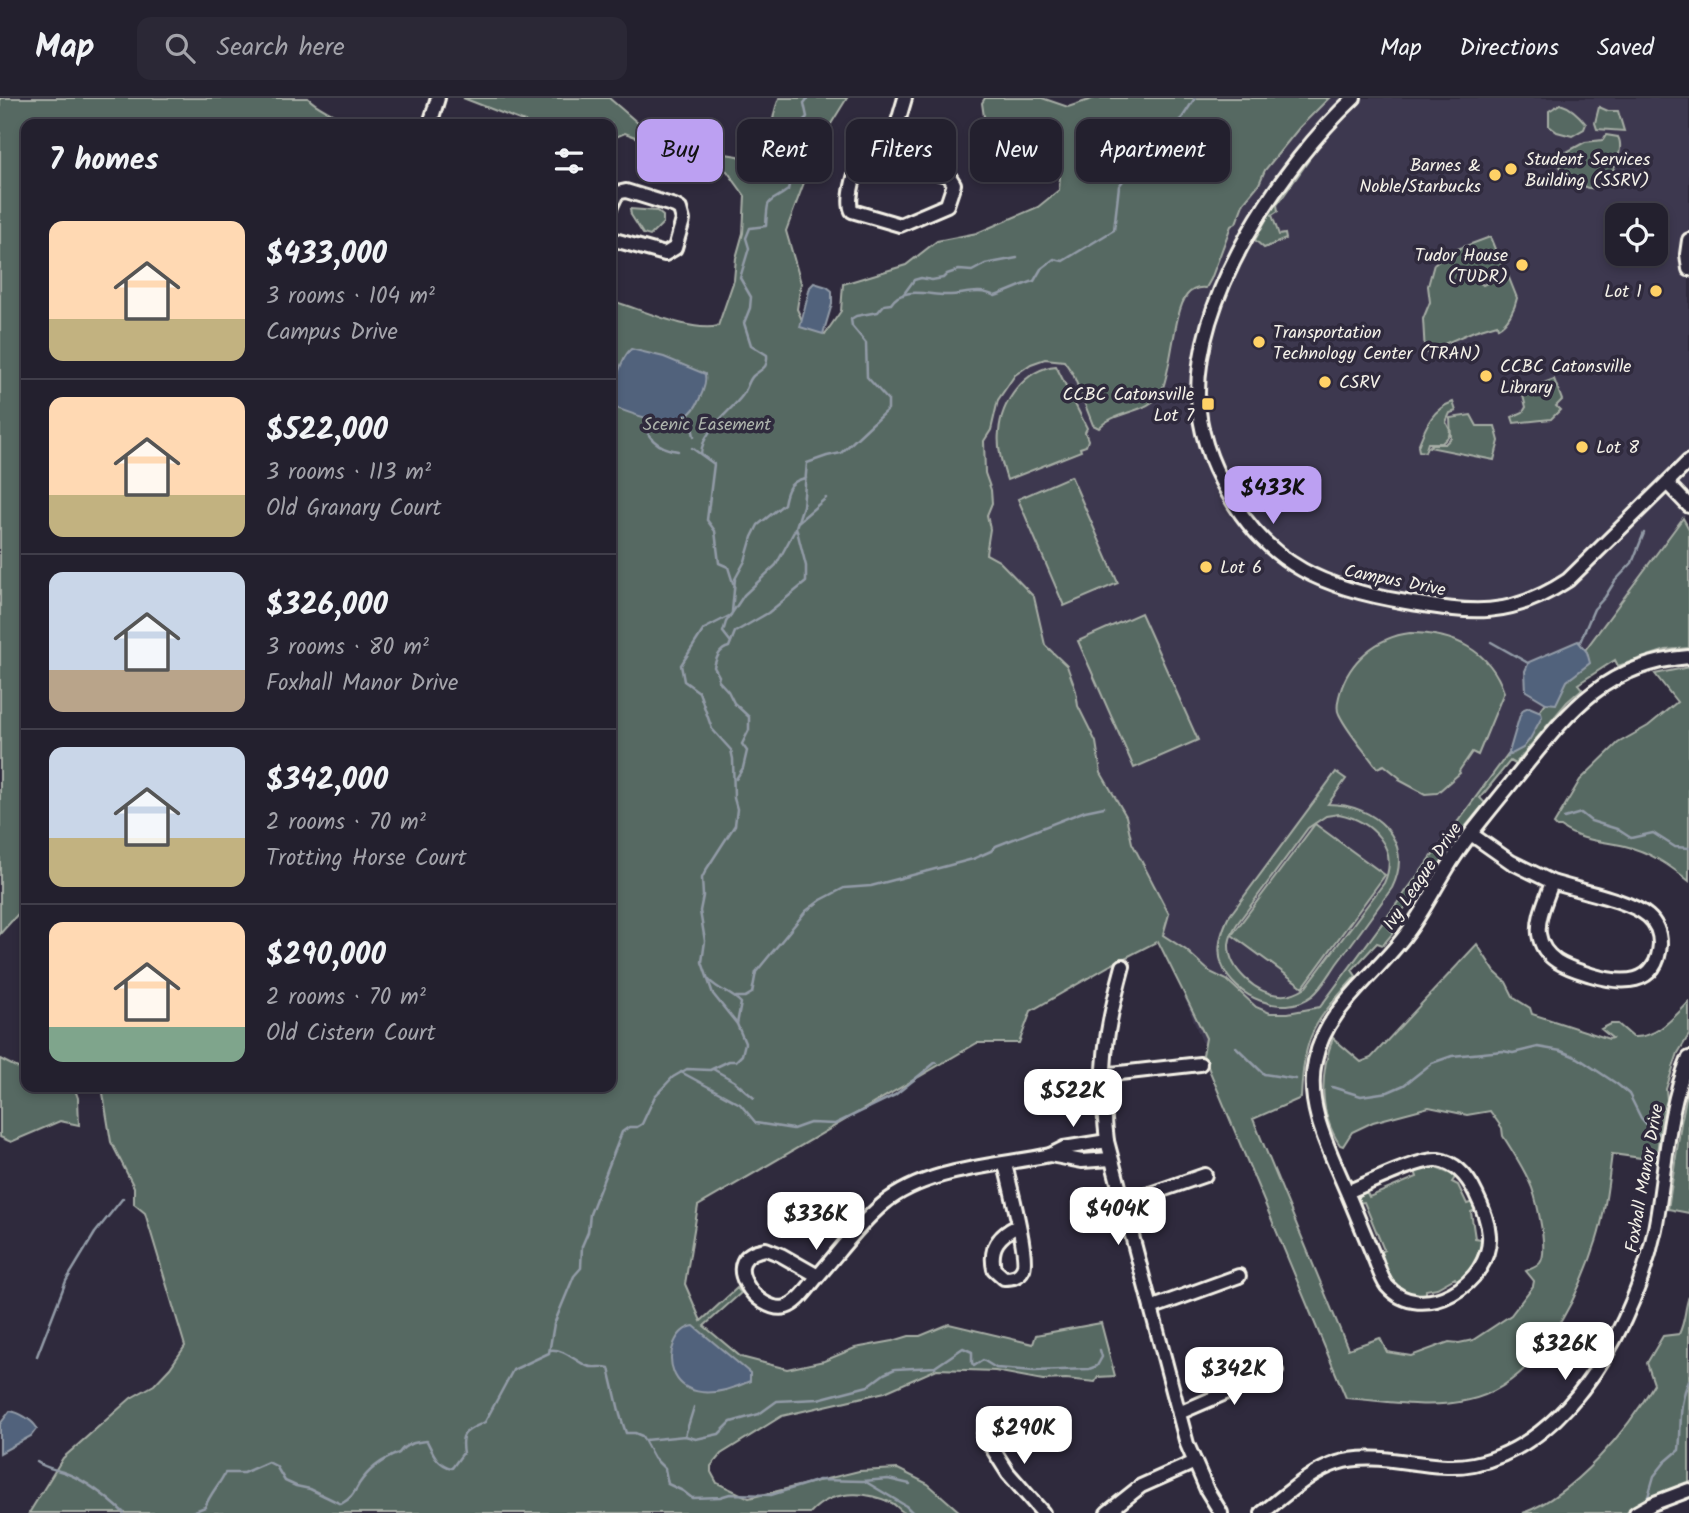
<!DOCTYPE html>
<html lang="en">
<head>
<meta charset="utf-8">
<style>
	:root { --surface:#23202e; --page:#2b2836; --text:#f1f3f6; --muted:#a3a3aa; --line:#403e4a; --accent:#bca0f2 }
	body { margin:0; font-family:Kalam,sans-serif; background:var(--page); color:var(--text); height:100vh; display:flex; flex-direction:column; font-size:26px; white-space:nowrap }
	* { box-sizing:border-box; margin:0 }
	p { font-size:23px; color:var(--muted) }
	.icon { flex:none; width:38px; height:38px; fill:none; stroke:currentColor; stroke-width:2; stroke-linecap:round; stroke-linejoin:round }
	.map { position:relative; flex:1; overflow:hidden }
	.sheet { position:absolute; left:21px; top:21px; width:595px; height:973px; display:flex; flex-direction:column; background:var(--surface); border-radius:14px; box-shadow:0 4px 10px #0003,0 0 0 2px var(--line) }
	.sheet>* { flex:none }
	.top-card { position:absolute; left:637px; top:21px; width:665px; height:63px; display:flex; gap:14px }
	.controls { position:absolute; left:1605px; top:105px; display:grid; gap:14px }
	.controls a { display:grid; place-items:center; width:63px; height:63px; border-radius:14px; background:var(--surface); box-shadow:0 4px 10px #0003,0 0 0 2px var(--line); font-size:35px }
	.price { position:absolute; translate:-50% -60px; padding:0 16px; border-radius:14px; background:#fff; color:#222; font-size:23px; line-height:46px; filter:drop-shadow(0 2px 4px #0008) }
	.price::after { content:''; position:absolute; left:50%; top:42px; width:21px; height:16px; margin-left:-10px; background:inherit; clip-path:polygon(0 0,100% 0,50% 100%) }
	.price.current { background:var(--accent); color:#111 }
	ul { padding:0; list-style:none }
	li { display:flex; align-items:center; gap:21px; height:175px; padding:0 28px }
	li+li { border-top:2px solid var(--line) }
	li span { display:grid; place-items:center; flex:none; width:196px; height:140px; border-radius:14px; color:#555 }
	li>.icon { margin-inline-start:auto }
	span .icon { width:84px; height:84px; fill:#fffc; stroke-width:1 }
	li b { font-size:30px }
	h2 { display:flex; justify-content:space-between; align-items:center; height:84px; padding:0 28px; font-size:30px }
	.tag { padding:0 24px; border-radius:14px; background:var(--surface); box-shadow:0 4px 10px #0003,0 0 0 2px var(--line); font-size:24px; line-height:63px }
	.tag.current { background:var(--accent); color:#111 }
	header { display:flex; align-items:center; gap:42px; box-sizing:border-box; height:98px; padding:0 35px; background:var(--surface); border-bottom:2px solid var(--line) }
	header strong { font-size:33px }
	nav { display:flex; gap:38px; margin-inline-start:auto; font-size:24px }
	.search { width:490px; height:63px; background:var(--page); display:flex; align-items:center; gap:18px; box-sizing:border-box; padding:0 24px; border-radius:14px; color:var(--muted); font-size:26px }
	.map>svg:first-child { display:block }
	.built { fill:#3e394f; fill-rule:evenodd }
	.green { fill:#576962; stroke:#a6ada5; stroke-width:2; fill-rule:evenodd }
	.water { fill:#51627c; stroke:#929ba7; stroke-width:2 }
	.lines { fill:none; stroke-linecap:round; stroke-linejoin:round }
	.stream { stroke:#929ba7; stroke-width:2.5 }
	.minor-casing { stroke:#f4f1e8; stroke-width:18 }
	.minor { stroke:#2f2a3d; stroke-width:12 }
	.poi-dot { fill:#ffd166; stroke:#2f2a3d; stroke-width:2.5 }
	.labels { text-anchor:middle; stroke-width:7; stroke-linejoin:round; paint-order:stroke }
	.poi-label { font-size:18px; fill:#f4f1e8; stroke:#2f2a3d; text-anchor:start }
	.park-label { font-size:18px; fill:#adb4ac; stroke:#2f2a3d }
	.street-label { font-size:18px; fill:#f4f1e8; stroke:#2f2a3d }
</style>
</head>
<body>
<header>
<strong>Map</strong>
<div class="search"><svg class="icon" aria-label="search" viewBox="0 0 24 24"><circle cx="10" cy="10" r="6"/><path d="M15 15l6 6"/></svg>Search here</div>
<nav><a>Map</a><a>Directions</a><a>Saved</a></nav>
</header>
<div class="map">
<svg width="1689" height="1415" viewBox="0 0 1689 1415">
	<rect width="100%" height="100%" fill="#2f2a3d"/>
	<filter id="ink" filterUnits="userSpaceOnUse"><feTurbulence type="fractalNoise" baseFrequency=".0143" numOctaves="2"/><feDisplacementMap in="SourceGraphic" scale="14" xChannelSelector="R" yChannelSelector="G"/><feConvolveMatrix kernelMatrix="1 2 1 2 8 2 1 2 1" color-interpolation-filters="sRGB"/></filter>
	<g filter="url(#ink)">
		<path class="built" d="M1220 0H1689V412L1311 920 1205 951 1160 838 812 387ZM1617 117H1656V156H1617Z"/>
		<g class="green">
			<path d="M0 0H308C319 12 335 14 345 26H26V807L0 836Z"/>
			<polygon points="463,0 609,0 646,32 644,38 638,40 625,35 611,41 611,26 530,26"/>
			<path d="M779 0H847L818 47 786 133 801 185 797 211 802 222 825 236 841 213 843 186 906 167 937 143 977 135 1038 109 1059 92 1060 78 1042 57 984 19 982 5 985 0H1042L1068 9 1095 0H1329L1299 30 1265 72 1259 86 1244 104 1236 125 1231 128 1211 181 1206 190C1199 189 1192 191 1187 197 1174 213 1172 269 1162 292 1150 317 1116 311 1099 330L1093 327 1073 276 1064 263 1045 261 1031 266 1015 277 998 302 991 332 984 343 985 375 991 392 992 405 987 417 990 431 986 456 999 463 1034 499 1045 547 1067 568 1076 593 1078 608 1096 644 1101 675 1126 718 1132 745 1169 816 1163 837 1186 852 1210 874 1227 882 1256 909 1270 915H1288L1320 909 1683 420 1689 431V550L1666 552 1618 568 1615 562 1578 586 1582 591 1567 604 1515 666 1510 663 1480 700 1485 705 1455 741 1416 805 1410 803 1389 830 1393 835 1383 847 1377 845 1352 872 1356 878C1314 924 1304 935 1301 1000L1253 1021 1348 1251 1380 1240 1387 1254 1411 1258 1449 1244 1459 1245 1473 1242 1511 1217 1533 1188 1534 1183 1526 1173C1530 1171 1537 1169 1540 1165 1549 1153 1537 1104 1532 1090 1525 1072 1513 1054 1503 1038L1502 1030 1490 1013 1467 1017 1429 1009 1373 1024 1352 1034 1343 1048 1340 1047C1318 1015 1320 975 1333 940L1361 964 1371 960 1477 846 1495 874 1506 884 1514 900 1530 910 1532 916 1609 941 1612 940 1601 931 1611 926H1618L1633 939C1657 940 1673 920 1689 904V937L1678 955 1666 991 1667 1002 1662 1018 1656 1062 1612 1056C1608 1084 1606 1113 1597 1141 1578 1201 1537 1287 1469 1302 1428 1312 1387 1303 1346 1300L1203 957 1206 940 1158 843 1109 868 1031 913 1019 945H977L698 1108 685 1186 701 1223 737 1190 741 1195 704 1228 741 1259 787 1271 824 1263 855 1250 893 1243 909 1238H920L949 1226 1033 1246 1036 1237 1101 1225 1115 1278 1098 1279 1095 1284 1066 1281 1043 1282 995 1273 937 1271 885 1294 782 1318 721 1356 711 1368V1374L717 1385 749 1400 859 1373 898 1371 928 1386 961 1415C949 1415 914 1415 905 1415 900 1413 896 1407 892 1405 864 1392 831 1392 810 1415H29L63 1360 131 1300 154 1287 170 1270 185 1248 145 1115 134 1106V1089L111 1044 102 989H611V199L616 204C642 212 693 235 718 228L734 182 736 160 743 135 745 98 727 73 715 66 695 61 685 51 682 37 696 40 719 55 738 58 763 68 769 67 774 61C771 36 770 23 779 0Z"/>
			<path d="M1560 6C1571 9 1579 17 1586 26L1584 31 1572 38 1557 34 1549 28V13Z"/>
			<polygon points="1599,9 1608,13 1618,13 1624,33 1597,31 1595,25"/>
			<path d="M1606 37 1618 39C1625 51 1612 80 1600 88 1583 98 1558 71 1554 57L1560 51 1565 55 1585 44 1603 42Z"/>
			<polygon points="1309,59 1309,62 1277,107 1278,113 1272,117 1279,137 1285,136 1286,141 1264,150 1255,142 1272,111"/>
			<polygon points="630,111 657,113 663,118 663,125 650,138 643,136 631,117"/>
			<path d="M1490 139 1502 168 1489 174 1488 171 1479 172 1480 175 1477 177 1479 181H1476L1483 187 1493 182V174L1504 169 1505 170 1517 200C1515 210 1508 225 1498 230L1497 226 1474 233 1444 246 1445 249 1425 255 1423 221 1430 204 1428 188 1434 166 1447 155Z"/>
			<path d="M1056 268 1087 330 1085 334 1088 342 1086 348 1080 350 1081 353 1007 382C1002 366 997 350 999 334 1001 304 1025 271 1056 268Z"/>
			<polygon points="1554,281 1562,302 1556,308 1560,312 1551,321 1514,325 1512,319 1523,314 1526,309 1523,298 1536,288"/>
			<path d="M1453 304 1456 313 1450 315 1446 324 1450 332 1449 338 1442 345H1428L1425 354 1419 353 1418 348C1426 328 1432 311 1453 304Z"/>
			<polygon points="1471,317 1477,328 1495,328 1499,343 1494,362 1429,349 1432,346 1445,346 1451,340 1450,320"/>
			<polygon points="1071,378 1118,485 1064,508 1018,401"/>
			<polygon points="1141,515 1198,642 1134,670 1078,543"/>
			<path d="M1410 535C1453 535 1490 552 1504 594L1478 657 1472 654 1459 673 1460 675 1437 695 1425 696 1399 682 1400 680 1384 667 1377 670C1365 653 1348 635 1339 616 1336 611 1338 602 1340 595 1349 563 1377 539 1410 535Z"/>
			<path d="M1689 569V783C1669 767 1650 754 1625 748 1603 743 1580 743 1561 729H1557L1554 726 1580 682 1618 645 1648 628 1677 604 1655 576Z"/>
			<path d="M1336 674 1346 681 1328 706C1374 706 1416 742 1392 790 1374 815 1356 840 1338 864 1330 875 1323 889 1312 898 1283 920 1234 899 1222 867 1216 851 1221 835 1228 820ZM1339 716C1372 723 1400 750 1384 785L1306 889C1298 894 1289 898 1280 897 1256 896 1228 871 1229 846 1230 839 1233 832 1237 826L1308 730 1326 718Z"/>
			<polygon points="1315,726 1385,777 1303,889 1232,837"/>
			<polygon points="0,961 26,974 26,989 74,989 78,1000 79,1027 60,1023 11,1044 0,1039"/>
			<polygon points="1689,985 1689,1115 1668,1111 1681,1025"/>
			<path d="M1422 1070H1436L1456 1078 1452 1084 1458 1087 1467 1106 1473 1104 1476 1111 1471 1114 1475 1140 1482 1141V1145L1472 1172 1459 1185 1455 1180 1437 1190 1426 1192V1199C1395 1194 1389 1183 1378 1155L1384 1152 1364 1104 1357 1105V1099L1366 1093 1369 1099 1417 1079 1415 1073Z"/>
			<path d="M1689 1198V1389L1626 1415H1523C1573 1397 1628 1332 1654 1286L1647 1265 1663 1238 1679 1236C1686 1221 1684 1213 1689 1198Z"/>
		</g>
		<g class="water">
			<polygon points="814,185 827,189 832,193 832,206 823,236 800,229 810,189"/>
			<path d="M631 251 664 259 705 276C707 285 703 294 699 302 684 339 638 318 611 308 611 295 621 259 631 251Z"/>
			<polygon points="1578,543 1587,554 1590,565 1567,583 1556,606 1546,605 1526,593 1525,573 1529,564"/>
			<polygon points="1529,609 1541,614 1542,619 1530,641 1523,650 1508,658 1520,617 1524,611"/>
			<path d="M694 1228 750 1275V1283C658 1326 657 1234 694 1228Z"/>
			<path d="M10 1313C19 1314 32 1322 37 1330L31 1338 0 1355V1326Z"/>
		</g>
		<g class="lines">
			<g class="stream">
				<polyline points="903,197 914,182 921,180 932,182 943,180 947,176 959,172 972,173 985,166 1017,160"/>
				<path d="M646 319C642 339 660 351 678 353"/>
				<polyline points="692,329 694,338"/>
				<polyline points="692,350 714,366 707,422 715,433 719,465 728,469 733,485"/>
				<path d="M701 356C702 333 729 315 742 298 747 292 748 283 753 278 762 270 768 271 767 257L751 247 744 225 750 210 751 199 740 180 749 150 746 140 750 130 766 128C768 97 766 108 788 92L795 59 788 32 791 26 801 25 807 19 804 5 808 0"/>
				<polyline points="798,424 826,400"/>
				<path d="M732 514 735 481 745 463 752 439 758 427 784 406C787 390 790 383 806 380"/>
				<polyline points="730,543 723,534 726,524 744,497 776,467 796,430"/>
				<polyline points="1491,544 1528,565"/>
				<polyline points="1580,544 1594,511 1605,499 1615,483 1632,465 1644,435"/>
				<path d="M736 681 743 670 747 653 742 646 749 632V619L734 605 728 593 718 582 719 578 714 569C716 561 719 551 729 549L735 534 768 515 806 484V468L796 429 803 408 807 365 827 358 841 355 888 311V302L867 279 866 245 852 228 851 221 856 218 878 214 884 207 891 206C902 188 928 197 945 197 963 198 977 189 995 198 1008 194 1021 187 1034 183L1041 171 1054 161 1063 163 1114 132 1119 88 1145 54 1182 20 1195 0"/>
				<polyline points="1564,720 1581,715 1591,723 1617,731 1631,740 1653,735 1675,749 1689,750"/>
				<path d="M709 882C719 893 731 894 741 905L737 926"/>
				<polyline points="736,899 745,899 752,895 756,874 806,813 821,802 844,790 871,788 973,761 991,753 996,748 1085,713 1104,709"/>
				<polyline points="1236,949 1264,976 1296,981"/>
				<polyline points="713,971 734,983 754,1000"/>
				<polyline points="681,974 740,1006 756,1025 793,1031 810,1025 835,1026 895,997 936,964"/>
				<polyline points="1332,989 1361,998 1388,994 1404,987 1432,965 1452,958 1503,953 1513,955 1538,949 1561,953 1578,960 1617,986 1629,996 1641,1020 1655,1036 1658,1035"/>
				<path d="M550 1252C563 1250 575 1263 587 1268 595 1271 601 1267 609 1270L620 1317 626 1335H635L642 1338 654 1360 665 1371 668 1386 683 1393 692 1400 720 1399 730 1396 771 1397 819 1382 863 1383 888 1381 910 1386"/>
				<polyline points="37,1258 66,1183 95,1135 123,1100"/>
				<polyline points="685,1338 694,1309"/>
				<polyline points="645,1342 685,1338 696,1341 719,1336 731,1324 759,1316 777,1303 818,1301 841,1295 868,1288 884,1276 895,1271 935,1269 963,1250 972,1254 972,1265 974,1268 983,1262 996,1270 1034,1273 1089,1271 1097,1268 1102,1259 1100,1252"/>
				<path d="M37 1364C47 1371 57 1371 68 1376 90 1385 107 1399 124 1415"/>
				<polyline points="866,1384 906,1408 913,1415"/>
				<path d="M1647 1402 1654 1378 1665 1364 1679 1352C1682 1325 1678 1307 1689 1282"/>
				<path d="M190 1415 205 1409C210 1396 219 1387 225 1375H243L268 1364 276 1368 285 1383 296 1388 310 1391 341 1406C351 1401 354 1395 359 1386 369 1371 383 1361 399 1355 405 1346 415 1344 427 1343 433 1355 437 1367 452 1370L463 1355C459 1332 468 1333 485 1324L513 1272 549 1255 554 1226 574 1178 581 1170 582 1148 588 1134 590 1116 622 1034 629 1029H637L642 1026 655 998 673 979 687 971 710 972 729 963H736L742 957 745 945 737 926 713 896 702 864 705 843 700 813 703 798 702 780 706 772 735 727 737 711 734 700 733 661 731 652 712 631 699 594 684 583 681 567 704 531 731 517"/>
			</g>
			<g class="minor-casing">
				<g id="minor">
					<path d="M1354 0C1281 68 1196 196 1198 299 1199 333 1211 366 1228 395 1269 468 1327 491 1406 504 1472 515 1509 521 1568 482L1689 363"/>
					<polyline points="430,26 438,0"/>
					<path d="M865 54H872L949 78 954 86 947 107 900 127 852 113C846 102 857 63 865 54Z"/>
					<polyline points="888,58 905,0"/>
					<polyline points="611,108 617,95 626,93 675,108 680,111 683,122 675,150 665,156 611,141"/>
					<polyline points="1689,142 1687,156 1689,171"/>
					<polyline points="1667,385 1689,408"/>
					<path d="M1471 736 1511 764 1552 784C1547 800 1537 819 1539 836 1543 863 1569 870 1591 877 1621 886 1657 889 1660 846 1660 835 1656 825 1648 818 1630 802 1576 792 1552 784"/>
					<path d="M1123 868C1105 934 1099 974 1107 1043L1187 1346 1207 1392 1221 1415"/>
					<polyline points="1102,977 1200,966"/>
					<polyline points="1050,1057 1082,1063 1111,1061"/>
					<path d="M1005 1066C1009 1084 1029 1159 1023 1171 1019 1179 1012 1180 1004 1180L994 1171C989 1149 999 1137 1018 1128"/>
					<path d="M1347 1094C1356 1116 1365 1137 1374 1159 1378 1168 1381 1180 1387 1188 1422 1228 1492 1185 1489 1137 1488 1123 1482 1108 1476 1096 1468 1079 1457 1065 1438 1062 1419 1060 1367 1086 1347 1094 1330 1053 1305 1009 1315 963 1326 909 1376 878 1407 835 1422 815 1433 793 1446 772 1465 740 1490 712 1513 683 1565 619 1600 566 1689 559"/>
					<polyline points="1124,1105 1205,1077"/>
					<path d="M818 1178C809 1188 799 1205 786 1209 758 1217 714 1158 766 1151L781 1157 818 1178C839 1154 858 1127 883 1106 926 1070 997 1068 1050 1057L1064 1050 1107 1043"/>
					<polyline points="1151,1210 1239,1178"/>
					<polyline points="1179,1315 1276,1273"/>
					<polyline points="984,1337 1008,1375 1043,1415"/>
					<polyline points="1107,1415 1141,1388 1195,1364"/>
					<path d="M1262 1415C1285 1398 1309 1374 1337 1365 1380 1351 1429 1375 1474 1366 1573 1345 1636 1221 1655 1131 1666 1075 1666 1013 1689 960"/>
					<polyline points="1636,1415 1652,1406 1689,1392"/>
				</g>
			</g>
			<use href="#minor" class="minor"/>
		</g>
	</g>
	<g class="poi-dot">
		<circle cx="1511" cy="71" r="7"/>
		<circle cx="1495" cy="77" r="7"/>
		<circle cx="1522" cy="167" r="7"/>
		<circle cx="1656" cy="193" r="7"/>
		<circle cx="1259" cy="244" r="7"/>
		<circle cx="1486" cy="278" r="7"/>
		<circle cx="1325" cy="284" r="7"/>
		<rect x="1201" y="299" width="14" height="14" rx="3.5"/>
		<circle cx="1582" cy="349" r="7"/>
		<circle cx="1206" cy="469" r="7"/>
	</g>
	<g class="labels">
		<g class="poi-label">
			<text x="1525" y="67">Student Services<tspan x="1525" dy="21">Building (SSRV)</tspan></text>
			<text x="1481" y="73" text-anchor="end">Barnes &amp;<tspan x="1481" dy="21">Noble/Starbucks</tspan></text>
			<text x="1508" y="163" text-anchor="end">Tudor House<tspan x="1508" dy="21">(TUDR)</tspan></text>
			<text x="1642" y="199" text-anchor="end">Lot 1</text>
			<text x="1273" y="240">Transportation<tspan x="1273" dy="21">Technology Center (TRAN)</tspan></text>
			<text x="1500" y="274">CCBC Catonsville<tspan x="1500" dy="21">Library</tspan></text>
			<text x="1339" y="290">CSRV</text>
			<text x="1194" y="302" text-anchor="end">CCBC Catonsville<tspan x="1194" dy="21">Lot 7</tspan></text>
			<text x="1596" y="355">Lot 8</text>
			<text x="1220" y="475">Lot 6</text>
		</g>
		<g class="park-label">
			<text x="707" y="332">Scenic Easement</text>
		</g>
		<g class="street-label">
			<text transform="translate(1395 482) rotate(11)" y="6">Campus Drive</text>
			<text transform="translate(1422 778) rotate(-56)" y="6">Ivy League Drive</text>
			<text transform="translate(1644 1080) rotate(-80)" y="6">Foxhall Manor Drive</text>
		</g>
	</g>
</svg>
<div class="controls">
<a><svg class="icon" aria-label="locate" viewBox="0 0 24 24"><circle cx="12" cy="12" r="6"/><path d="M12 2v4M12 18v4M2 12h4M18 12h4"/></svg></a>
</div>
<b class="price current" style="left:1273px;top:428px">$433K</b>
<b class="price" style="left:1073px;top:1031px">$522K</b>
<b class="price" style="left:1118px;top:1149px">$404K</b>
<b class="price" style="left:816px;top:1154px">$336K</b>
<b class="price" style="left:1565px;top:1284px">$326K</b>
<b class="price" style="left:1234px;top:1309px">$342K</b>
<b class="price" style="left:1024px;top:1368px">$290K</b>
<div class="top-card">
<a class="tag current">Buy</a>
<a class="tag">Rent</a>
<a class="tag">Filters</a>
<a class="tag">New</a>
<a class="tag">Apartment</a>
</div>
<section class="sheet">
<h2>7 homes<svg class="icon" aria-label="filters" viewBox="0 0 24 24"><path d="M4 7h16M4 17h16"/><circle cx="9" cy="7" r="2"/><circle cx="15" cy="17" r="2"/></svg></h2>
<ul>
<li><span style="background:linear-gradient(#ffd9b3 70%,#c2b280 0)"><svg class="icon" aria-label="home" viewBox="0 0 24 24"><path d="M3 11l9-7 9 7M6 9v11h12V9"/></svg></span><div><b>$433,000</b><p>3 rooms · 104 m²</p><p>Campus Drive</p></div></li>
<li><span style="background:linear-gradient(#ffd9b3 70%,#c2b280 0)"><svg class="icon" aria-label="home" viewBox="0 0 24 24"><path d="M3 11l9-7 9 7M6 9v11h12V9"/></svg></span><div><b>$522,000</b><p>3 rooms · 113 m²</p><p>Old Granary Court</p></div></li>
<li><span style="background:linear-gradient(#c9d6e8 70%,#b9a48a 0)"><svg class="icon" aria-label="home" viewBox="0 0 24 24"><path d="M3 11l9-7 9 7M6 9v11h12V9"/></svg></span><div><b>$326,000</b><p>3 rooms · 80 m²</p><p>Foxhall Manor Drive</p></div></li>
<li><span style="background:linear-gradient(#c9d6e8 65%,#c2b280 0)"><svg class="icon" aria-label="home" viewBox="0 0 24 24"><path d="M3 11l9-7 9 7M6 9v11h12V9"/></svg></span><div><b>$342,000</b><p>2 rooms · 70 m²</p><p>Trotting Horse Court</p></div></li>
<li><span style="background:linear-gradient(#ffd9b3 75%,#7fa58c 0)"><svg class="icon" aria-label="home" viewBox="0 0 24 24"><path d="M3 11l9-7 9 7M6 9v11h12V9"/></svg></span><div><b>$290,000</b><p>2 rooms · 70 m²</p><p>Old Cistern Court</p></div></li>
</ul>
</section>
</div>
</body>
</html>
